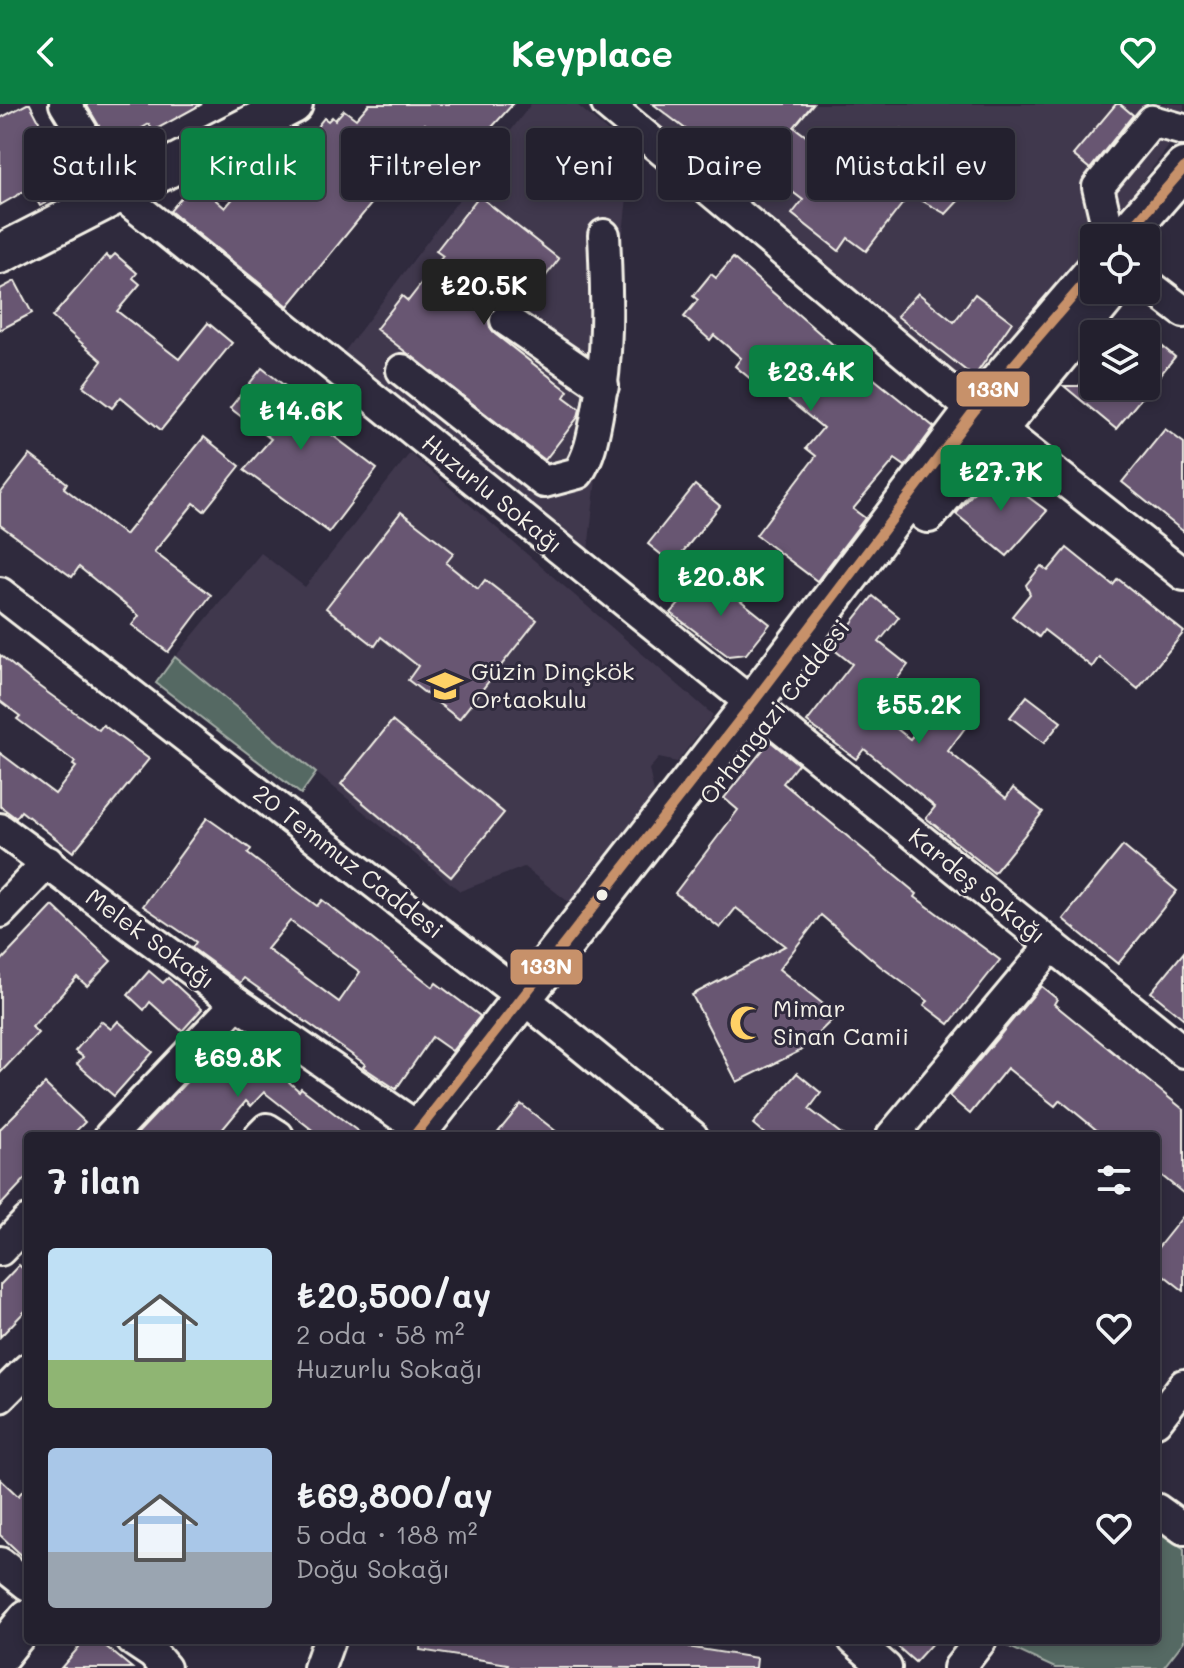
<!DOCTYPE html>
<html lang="tr">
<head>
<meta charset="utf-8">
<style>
	:root { --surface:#23202e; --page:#2f2d3a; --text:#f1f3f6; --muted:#a3a3aa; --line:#403e4a; --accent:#0b8043 }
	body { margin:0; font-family:Mali,sans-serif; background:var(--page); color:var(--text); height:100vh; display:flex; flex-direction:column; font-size:30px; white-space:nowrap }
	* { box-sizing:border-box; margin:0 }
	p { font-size:26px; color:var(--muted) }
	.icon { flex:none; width:44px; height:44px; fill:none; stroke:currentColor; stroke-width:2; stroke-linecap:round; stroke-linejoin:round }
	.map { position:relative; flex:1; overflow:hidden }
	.panel { position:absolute; left:24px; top:1028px; width:1136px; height:512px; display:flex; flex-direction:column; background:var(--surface); border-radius:8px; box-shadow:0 4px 12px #0003,0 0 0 2px var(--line) }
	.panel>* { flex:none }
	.hud { position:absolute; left:24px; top:24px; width:1136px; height:72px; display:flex; gap:16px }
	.fabs { position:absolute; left:1080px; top:120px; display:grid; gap:16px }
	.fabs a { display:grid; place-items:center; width:80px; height:80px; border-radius:8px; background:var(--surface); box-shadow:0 4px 12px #0003,0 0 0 2px var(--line); font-size:40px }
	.price { position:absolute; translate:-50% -68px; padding:0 18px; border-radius:8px; background:var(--accent); color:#fff; font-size:26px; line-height:52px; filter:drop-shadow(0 2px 4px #0008) }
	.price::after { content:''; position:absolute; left:50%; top:48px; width:24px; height:18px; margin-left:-12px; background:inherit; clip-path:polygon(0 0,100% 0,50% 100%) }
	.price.active { background:#222; color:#fff }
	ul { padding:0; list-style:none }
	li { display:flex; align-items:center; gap:24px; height:200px; padding:0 24px }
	li span { display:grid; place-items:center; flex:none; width:224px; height:160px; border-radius:8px; color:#555 }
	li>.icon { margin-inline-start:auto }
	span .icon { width:96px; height:96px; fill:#fffc; stroke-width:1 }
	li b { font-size:34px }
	h2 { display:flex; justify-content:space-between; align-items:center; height:96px; padding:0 24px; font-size:34px }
	.chip { padding:0 28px; border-radius:8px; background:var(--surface); box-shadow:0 4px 12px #0003,0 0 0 2px var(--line); font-size:28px; line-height:72px }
	.chip.active { background:var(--accent); color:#fff }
	header { display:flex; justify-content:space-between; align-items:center; height:104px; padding:0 24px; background:var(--accent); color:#fff; font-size:36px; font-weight:700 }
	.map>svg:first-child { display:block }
	.built { fill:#40384d }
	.green { fill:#546963; stroke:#a4ada6; stroke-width:2 }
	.building { fill:#675772; stroke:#f4f1e8; stroke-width:2; fill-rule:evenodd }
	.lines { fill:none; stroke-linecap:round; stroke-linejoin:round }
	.minor-casing { stroke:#f4f1e8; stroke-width:36 }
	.major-casing { stroke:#f4f1e8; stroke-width:44 }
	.minor { stroke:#2f2a3d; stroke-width:30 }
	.major { stroke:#2f2a3d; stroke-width:38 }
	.bus-1-casing { stroke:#2f2a3d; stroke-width:16 }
	.bus-1 { stroke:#c7916a; stroke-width:10 }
	.bus-dot { fill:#f4f1e8; stroke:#2f2a3d; stroke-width:3 }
	.labels { text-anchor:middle; stroke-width:6; stroke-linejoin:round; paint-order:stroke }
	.street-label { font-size:24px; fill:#f4f1e8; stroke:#2f2a3d }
	.poi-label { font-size:24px; fill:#f4f1e8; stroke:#2f2a3d; text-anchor:start }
	.line-badge { stroke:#2f2a3d; stroke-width:3 }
	.badge-label { font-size:22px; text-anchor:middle; font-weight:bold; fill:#fff }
</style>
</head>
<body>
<header><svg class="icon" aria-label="back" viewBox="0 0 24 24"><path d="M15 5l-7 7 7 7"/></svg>Keyplace<svg class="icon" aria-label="heart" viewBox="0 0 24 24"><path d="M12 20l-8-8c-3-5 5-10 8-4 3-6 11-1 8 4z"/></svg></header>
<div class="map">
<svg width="1184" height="1564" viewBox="0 0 1184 1564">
	<rect width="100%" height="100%" fill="#2f2a3d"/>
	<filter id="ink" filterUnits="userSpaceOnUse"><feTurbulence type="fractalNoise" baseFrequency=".0125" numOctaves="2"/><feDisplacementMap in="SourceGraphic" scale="16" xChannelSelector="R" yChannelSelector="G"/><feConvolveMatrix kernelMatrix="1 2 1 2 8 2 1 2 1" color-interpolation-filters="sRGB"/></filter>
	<g filter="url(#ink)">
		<g class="built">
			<polygon points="531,0 576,0 632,48 588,447 341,252"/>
			<polygon points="671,0 1184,0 1184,22 1099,134 1094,134 1094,141 1088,149 971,283 649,27"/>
			<polygon points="410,349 713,611 677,658 659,654 649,665 654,689 571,800 524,763 460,787 175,553 261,449 305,483"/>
		</g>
		<g class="green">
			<polygon points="175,553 316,669 301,690 156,579"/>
			<polygon points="1156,1422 1184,1445 1184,1537 1163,1564 1055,1564 1001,1539 1004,1536 1156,1536"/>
		</g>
		<g class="building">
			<polygon points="27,0 30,0 56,50 58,49 76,82 40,102 30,84 0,101 0,14"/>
			<polygon points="86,0 202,0 153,27 149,20 111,42"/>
			<polygon points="369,0 513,0 463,55 425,20 401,50 407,56 288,202 170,107 195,78 225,104 290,26 295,24 308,34 324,14 328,17 332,13 335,16 344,6 356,15"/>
			<polygon points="653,0 813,0 794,23 865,76 902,25 974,80 946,110 910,90 866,147 848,134 839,147 792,110 803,96 762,65 753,77"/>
			<polygon points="1116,0 1120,0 1133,11 1090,65 1073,51"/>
			<polygon points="479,92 559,155 521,204 508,198 499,200 492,205 488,214 490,223 495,230 568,287 564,293 580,305 578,313 545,356 376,225 402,192 408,197 443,152 436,147"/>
			<polygon points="115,150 137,169 133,174 140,180 117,207 179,255 208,219 232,239 161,326 121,293 112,304 83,282 102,257 52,213 106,151 110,155"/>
			<polygon points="733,154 853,258 934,323 905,362 895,355 853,405 865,414 817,477 756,431 816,352 806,344 823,324 763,275 758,281 735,262 741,254 714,231 710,236 684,213 698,196 693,192 711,170 716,174"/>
			<polygon points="15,177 32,209 0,226 0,185"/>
			<polygon points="918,189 954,218 975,190 1012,218 974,273 897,212"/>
			<polygon points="1146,229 1175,253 1116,325 1064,282 1079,282 1094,264 1094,282 1146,282"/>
			<polygon points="262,264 304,297 308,293 337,316 327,327 377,365 329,428 244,366 271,335 230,304"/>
			<polygon points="1165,325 1184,339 1184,428 1122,378"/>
			<polygon points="204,333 240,362 204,407 194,399 154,448 211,491 168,548 132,521 139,512 79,463 72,473 0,421 0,390 30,351 67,379 64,384 125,431"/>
			<polygon points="992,366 1047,407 1007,452 956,410"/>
			<polygon points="695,381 720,402 673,460 648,440"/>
			<polygon points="401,408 454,449 446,459 478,485 485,476 537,516 459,615 408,576 418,562 381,533 375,542 326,504"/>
			<polygon points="1067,444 1113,481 1118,475 1184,528 1138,585 1099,553 1092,563 1044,526 1039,533 1012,512 1030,490 1026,481 1041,462 1048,467"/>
			<polygon points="706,469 770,520 746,550 728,552 671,509"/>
			<polygon points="873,492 899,513 879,538 908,561 873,606 910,635 947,591 973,613 948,647 1006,694 1013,684 1043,708 994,769 926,714 935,703 864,645 856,655 807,618 852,560 832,544"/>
			<polygon points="0,551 33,578 99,626 103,621 149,655 73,748 21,707 16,714 0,702 0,649 55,690 76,663 73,661 75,658 17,615 20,612 0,597"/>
			<polygon points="1027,592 1061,618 1044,639 1010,613"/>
			<polygon points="392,617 504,709 451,773 341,680"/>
			<polygon points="770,637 798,660 783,679 917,790 915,793 1000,856 949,920 924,901 928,897 880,862 821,811 779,865 837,911 800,947 737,978 692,891 785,842 736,804 720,824 675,789 738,706 724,694"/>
			<path d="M207 714 251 745 248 750 317 802 322 796 433 883 436 879 480 912 452 947 432 933 396 985 363 963 365 960 244 874 240 879 192 844 196 838 143 802ZM290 817 360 868 339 898 267 845Z"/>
			<polygon points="1123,742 1177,787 1118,860 1063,815"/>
			<polygon points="53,802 111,857 87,882 77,873 32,923 38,929 0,969 0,858"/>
			<polygon points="1184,848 1184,915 1151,888"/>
			<polygon points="149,867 163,879 168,874 202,905 182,927 150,898 144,906 128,891"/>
			<polygon points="1041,882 1057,895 1054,900 1184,1006 1184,1090 1156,1067 1156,1032 1104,1032 1060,996 1055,1002 1007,964 970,1010 949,992"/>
			<polygon points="101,917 111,925 118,917 153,948 114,992 77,960 83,953 75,947"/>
			<polygon points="239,933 299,987 301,984 364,1032 320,1032 264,988 251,1002 246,997 217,1032 135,1032 193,971 199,977"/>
			<polygon points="797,969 821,989 809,1005 844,1032 767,1032 753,1020"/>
			<polygon points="45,980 85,1018 71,1032 28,1032 28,1072 0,1102 0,1025"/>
			<polygon points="521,1000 562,1032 495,1032"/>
			<polygon points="1184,1111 1184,1187 1156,1165 1156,1146"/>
			<polygon points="19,1161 28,1170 28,1204 0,1233 0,1181"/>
			<polygon points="0,1375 18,1392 28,1381 28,1457 0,1431"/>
			<polygon points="85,1536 98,1536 132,1564 61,1564"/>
			<polygon points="421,1536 661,1536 688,1540 687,1543 757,1554 756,1564 517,1564 507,1563 508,1560 420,1546"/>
			<polygon points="890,1536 935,1536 915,1558"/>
		</g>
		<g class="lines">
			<g class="minor-casing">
				<g id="minor">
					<polyline points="65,0 120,90 1184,948"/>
					<polyline points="607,0 974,307"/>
					<polyline points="1110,134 1098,83 1152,17 1184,26"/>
					<polyline points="1146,179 1184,208"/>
					<polyline points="506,216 603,282"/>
					<path d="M402 266 544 378 578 369C590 351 593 332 597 311 609 249 607 193 604 131"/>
					<polyline points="997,323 1184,471"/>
					<polyline points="0,489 522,893 692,1032"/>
					<polyline points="0,725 237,899 420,1025"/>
					<polyline points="0,808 48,758"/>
					<polyline points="110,1032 237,899"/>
					<polyline points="260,1032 267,1025 278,1032"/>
					<polyline points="892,1032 1052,841"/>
					<polyline points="0,1146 28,1117"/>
					<polyline points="0,1293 28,1265"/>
					<polyline points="1156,1317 1184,1281"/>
					<polyline points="1156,1405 1184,1425"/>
					<polyline points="0,1459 28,1481"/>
					<polyline points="132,1536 153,1550 165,1564"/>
					<polyline points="854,1536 886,1564"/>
					<polyline points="319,1564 329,1536"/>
					<polyline points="959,1564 981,1536"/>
				</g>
			</g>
			<g class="major-casing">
				<g id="major">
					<polyline points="1123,134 1184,64"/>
					<polyline points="0,150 293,0"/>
					<polyline points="928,409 1105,194"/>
					<polyline points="414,1032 752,600 974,307 1094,168"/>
					<polyline points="0,1550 28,1515"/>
				</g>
			</g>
			<use href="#minor" class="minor"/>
			<use href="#major" class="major"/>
			<g class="bus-1-casing">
				<g id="bus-1">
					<polyline points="1123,134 1184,64"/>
					<polyline points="414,1032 752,600 974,307 1094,168"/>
				</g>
			</g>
			<use href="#bus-1" class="bus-1"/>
		</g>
	</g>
	<defs>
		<g id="school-bare" transform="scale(2.76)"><path d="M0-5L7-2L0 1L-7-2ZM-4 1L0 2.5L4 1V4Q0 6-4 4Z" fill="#ffd166" stroke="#2f2a3d" stroke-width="2.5" paint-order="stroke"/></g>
		<g id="mosque-bare" transform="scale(2.76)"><path d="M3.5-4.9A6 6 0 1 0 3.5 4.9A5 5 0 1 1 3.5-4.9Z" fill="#ffd166" stroke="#2f2a3d" stroke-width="2.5" paint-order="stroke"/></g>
	</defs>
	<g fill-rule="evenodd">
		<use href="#school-bare" x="445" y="582"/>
		<use href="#mosque-bare" x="747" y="919"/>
	</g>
	<circle class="bus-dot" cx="602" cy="791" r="7"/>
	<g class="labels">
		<g class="street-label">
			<text transform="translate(492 390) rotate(39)" y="8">Huzurlu Sokağı</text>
			<text transform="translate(775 608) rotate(-52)" y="8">Orhangazi Caddesi</text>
			<text transform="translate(348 758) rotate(38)" y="8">20 Temmuz Caddesi</text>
			<text transform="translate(977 782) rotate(39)" y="8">Kardeş Sokağı</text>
			<text transform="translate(150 835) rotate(36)" y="8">Melek Sokağı</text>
		</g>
		<g class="poi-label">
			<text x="471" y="576">Güzin Dinçkök<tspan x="471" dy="28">Ortaokulu</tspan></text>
			<text x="773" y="913">Mimar<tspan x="773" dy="28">Sinan Camii</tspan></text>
		</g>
	</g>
	<g class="line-badge">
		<rect x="955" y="266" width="76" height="38" rx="8" fill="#c7916a"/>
		<rect x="509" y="844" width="75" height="38" rx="8" fill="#c7916a"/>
	</g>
	<g class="badge-label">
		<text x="993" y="293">133N</text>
		<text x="546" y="870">133N</text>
	</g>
</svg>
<div class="fabs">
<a><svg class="icon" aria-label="locate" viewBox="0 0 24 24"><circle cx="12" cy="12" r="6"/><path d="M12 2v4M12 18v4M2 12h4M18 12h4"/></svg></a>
<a><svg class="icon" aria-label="layers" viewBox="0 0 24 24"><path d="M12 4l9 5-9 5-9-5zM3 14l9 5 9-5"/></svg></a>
</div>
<b class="price active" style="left:484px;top:223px">₺20.5K</b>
<b class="price" style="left:811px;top:309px">₺23.4K</b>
<b class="price" style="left:301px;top:348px">₺14.6K</b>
<b class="price" style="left:1001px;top:409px">₺27.7K</b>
<b class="price" style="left:721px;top:514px">₺20.8K</b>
<b class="price" style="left:919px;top:642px">₺55.2K</b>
<b class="price" style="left:238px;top:995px">₺69.8K</b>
<div class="hud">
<a class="chip">Satılık</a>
<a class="chip active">Kiralık</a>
<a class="chip">Filtreler</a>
<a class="chip">Yeni</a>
<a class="chip">Daire</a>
<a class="chip">Müstakil ev</a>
</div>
<section class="panel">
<h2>7 ilan<svg class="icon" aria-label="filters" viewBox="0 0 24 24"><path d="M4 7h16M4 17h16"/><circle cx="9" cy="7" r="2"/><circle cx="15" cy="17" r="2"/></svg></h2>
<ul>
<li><span style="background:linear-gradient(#bfe0f5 70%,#8fb573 0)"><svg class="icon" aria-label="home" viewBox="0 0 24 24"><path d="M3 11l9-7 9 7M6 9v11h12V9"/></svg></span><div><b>₺20,500/ay</b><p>2 oda · 58 m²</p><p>Huzurlu Sokağı</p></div><svg class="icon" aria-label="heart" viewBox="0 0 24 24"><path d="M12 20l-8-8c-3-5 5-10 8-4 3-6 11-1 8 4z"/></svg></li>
<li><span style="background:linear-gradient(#a9c7e8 65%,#9aa5b1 0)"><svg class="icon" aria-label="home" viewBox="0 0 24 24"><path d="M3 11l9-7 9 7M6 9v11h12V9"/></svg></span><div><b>₺69,800/ay</b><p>5 oda · 188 m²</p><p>Doğu Sokağı</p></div><svg class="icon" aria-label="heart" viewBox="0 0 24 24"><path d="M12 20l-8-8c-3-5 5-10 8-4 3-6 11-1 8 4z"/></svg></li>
</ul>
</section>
</div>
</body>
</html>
